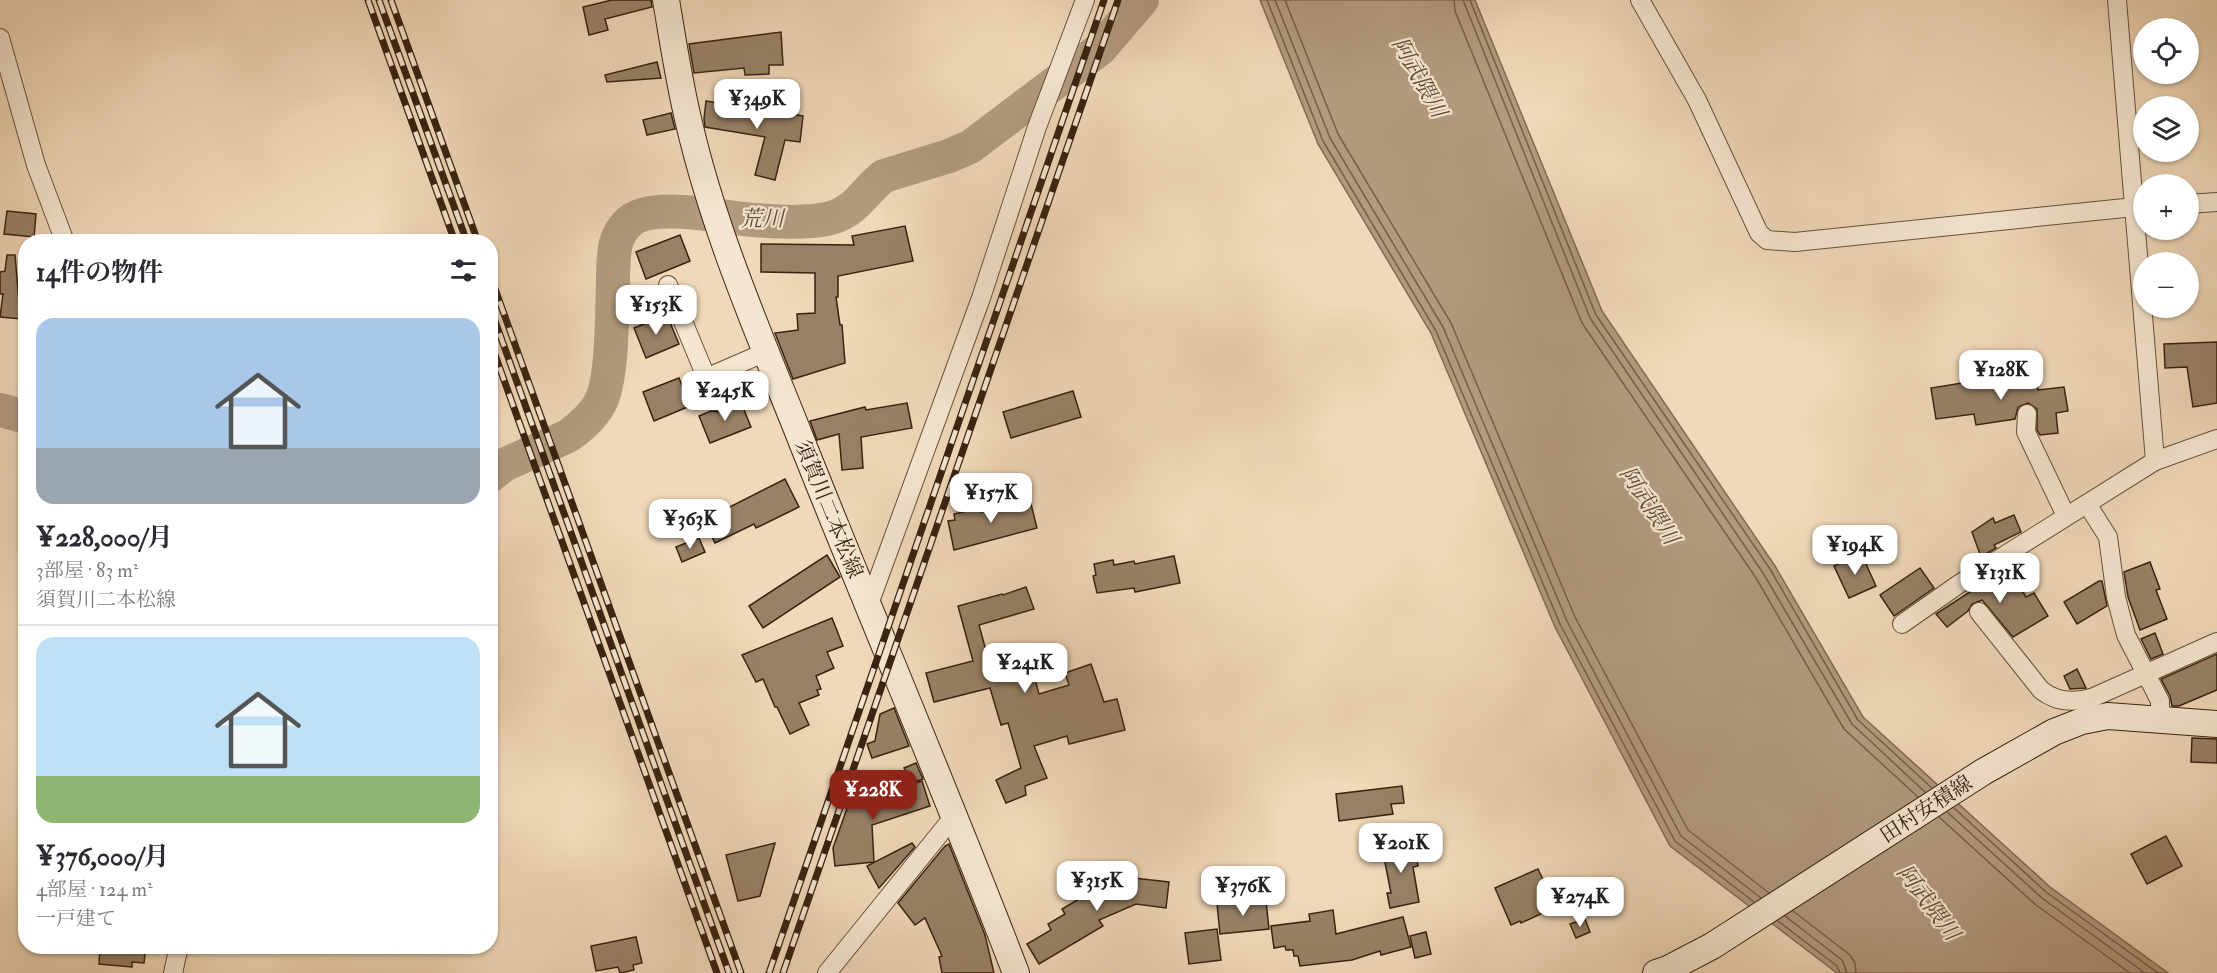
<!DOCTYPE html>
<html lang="ja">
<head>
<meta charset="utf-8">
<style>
	:root { --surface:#fff; --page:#f2f2f3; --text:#2b2b33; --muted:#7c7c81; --line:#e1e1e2; --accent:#8f2418 }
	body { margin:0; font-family:"IM FELL Double Pica","Noto Serif JP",serif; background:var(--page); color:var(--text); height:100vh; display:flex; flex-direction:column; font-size:22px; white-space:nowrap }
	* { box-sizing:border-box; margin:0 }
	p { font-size:20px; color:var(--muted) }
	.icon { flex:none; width:33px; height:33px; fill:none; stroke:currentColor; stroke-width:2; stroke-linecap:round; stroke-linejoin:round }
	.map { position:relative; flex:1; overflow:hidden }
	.details { position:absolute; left:18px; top:234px; width:480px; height:720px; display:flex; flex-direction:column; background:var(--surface); border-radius:24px; box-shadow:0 2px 4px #0004 }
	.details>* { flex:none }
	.buttons { position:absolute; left:2133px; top:18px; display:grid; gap:12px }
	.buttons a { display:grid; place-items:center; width:66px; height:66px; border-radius:50%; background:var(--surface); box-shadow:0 2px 4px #0004; font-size:30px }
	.price { position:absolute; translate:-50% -51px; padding:0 14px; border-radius:12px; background:#fff; color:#222; font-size:20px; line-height:39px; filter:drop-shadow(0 2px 3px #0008) }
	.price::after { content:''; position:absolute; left:50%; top:36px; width:18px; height:14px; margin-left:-9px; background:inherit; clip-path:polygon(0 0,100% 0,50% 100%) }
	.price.selected { background:var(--accent); color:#fff }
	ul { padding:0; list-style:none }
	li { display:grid; align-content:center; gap:12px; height:318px; padding:0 18px }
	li+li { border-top:2px solid var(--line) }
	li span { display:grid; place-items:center; height:186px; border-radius:18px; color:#555 }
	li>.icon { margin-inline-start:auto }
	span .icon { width:108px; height:108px; fill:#fffc; stroke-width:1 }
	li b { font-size:26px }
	h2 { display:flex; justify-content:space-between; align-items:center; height:72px; padding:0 18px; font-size:26px }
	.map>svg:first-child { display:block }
	.water { fill:#b29a7f; stroke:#826a53; stroke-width:1.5 }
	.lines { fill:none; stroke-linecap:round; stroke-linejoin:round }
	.shore { stroke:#765e48; stroke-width:1.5 }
	.river { stroke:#b29a7f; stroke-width:34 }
	.building { fill:#988167; stroke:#392210; stroke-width:1.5 }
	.street-casing { stroke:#67503a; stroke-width:20 }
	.secondary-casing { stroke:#392210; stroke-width:28 }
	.street { stroke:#f5e6d1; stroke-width:18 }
	.secondary { stroke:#f5e6d1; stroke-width:26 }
	.rail-casing { stroke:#392210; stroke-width:7 }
	.rail { stroke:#f5e6d1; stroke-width:4.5; stroke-dasharray:14; stroke-linecap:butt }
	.labels { text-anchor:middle; stroke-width:4.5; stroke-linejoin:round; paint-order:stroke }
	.street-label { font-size:21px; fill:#392210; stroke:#f5e6d1 }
	.water-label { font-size:22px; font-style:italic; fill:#634c37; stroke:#f5e6d1 }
</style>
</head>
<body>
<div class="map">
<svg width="2217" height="973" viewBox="0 0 2217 973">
	<rect width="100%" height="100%" fill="#f0d8b8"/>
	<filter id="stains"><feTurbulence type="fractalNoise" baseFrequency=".00333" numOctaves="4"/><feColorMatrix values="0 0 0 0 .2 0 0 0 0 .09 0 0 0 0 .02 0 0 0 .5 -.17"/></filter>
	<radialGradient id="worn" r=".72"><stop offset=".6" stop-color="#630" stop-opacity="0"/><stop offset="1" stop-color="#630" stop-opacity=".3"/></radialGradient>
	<polygon class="water" points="1260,0 1475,0 1602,311 1775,566 1863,717 2050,887 2168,973 1837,973 1670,846 1555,627 1431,333 1318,144"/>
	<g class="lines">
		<g class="shore">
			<polyline points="1267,0 1323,141 1436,331 1560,624 1675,841 1754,902"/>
			<polyline points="1275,0 1330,138 1443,327 1567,621 1681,836 1761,898"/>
			<polyline points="1285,0 1338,134 1451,323 1575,617 1688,830 1769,893"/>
			<polyline points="1454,0 1455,11 1582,323 1756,578 1844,729 1918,797"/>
			<polyline points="1463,0 1590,318 1763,573 1852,724 1925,792"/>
			<polyline points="1470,0 1596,315 1770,569 1858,720 1932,788"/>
			<polyline points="1954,808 2046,892 2158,973"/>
			<polyline points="1947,812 2042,898 2145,973"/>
			<polyline points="1939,817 2036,905 2130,973"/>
			<polyline points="1793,911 1850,955 1855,963 1856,973"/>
			<polyline points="1785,916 1842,960 1847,973"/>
			<polyline points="1778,921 1837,966 1840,973"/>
		</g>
		<g class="river">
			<polyline points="0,410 26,417"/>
			<path d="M490 476 504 465 568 436C581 427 596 413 602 399 613 372 612 308 613 277 614 255 612 238 629 222 652 201 723 218 754 220 777 222 808 224 831 218 857 211 865 190 884 176L949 156 970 147 1100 49 1142 0"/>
		</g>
	</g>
	<g class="building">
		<polygon points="612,0 651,0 652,7 605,19 608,30 589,35 583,7"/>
		<polygon points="781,32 783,65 769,65 769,74 745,75 744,68 694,73 689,44"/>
		<polygon points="657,62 661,78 607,82 605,75"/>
		<polygon points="706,101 803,116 800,142 785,140 775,180 755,175 765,137 705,127 704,119"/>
		<polygon points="671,113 675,129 647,135 643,120"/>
		<polygon points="7,211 36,214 34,237 4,234"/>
		<polygon points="905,226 913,261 838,276 838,297 836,297 840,325 842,325 845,363 793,379 775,333 798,330 797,314 815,313 815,273 761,272 761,244 854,245 852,236"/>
		<polygon points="680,235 690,261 646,279 636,252"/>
		<polygon points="7,255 15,255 19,302 24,302 22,319 0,317 3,294 0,294 0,272 5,271"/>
		<polygon points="667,315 679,344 646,358 634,328"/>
		<polygon points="2217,342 2217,403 2193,407 2187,367 2165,368 2164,344"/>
		<polygon points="2035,371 2038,390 2064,387 2068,411 2056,413 2058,433 2040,435 2037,430 2037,409 2028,403 2018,407 2015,419 1976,425 1974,414 1936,419 1931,388"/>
		<polygon points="679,378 690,406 654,421 643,392"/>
		<polygon points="1073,391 1081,417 1011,438 1003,412"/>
		<polygon points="740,400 751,427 710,443 699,416 711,411 720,412 726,405"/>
		<polygon points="907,403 912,428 861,437 863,468 842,470 839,434 817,440 810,421 865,407 866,410"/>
		<polygon points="785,479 799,507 756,528 754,524 715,543 705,523 709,521 708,518"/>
		<polygon points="1030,500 1037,528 954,550 948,521 955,520 954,514 980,508 981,512"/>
		<polygon points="2014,515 2021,532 1994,545 1996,548 1981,557 1972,532 1993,518 1995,523"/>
		<polygon points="699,538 705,552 682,562 676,547"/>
		<polygon points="1861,553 1876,586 1849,598 1834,566"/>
		<polygon points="827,555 840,577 763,628 749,606"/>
		<polygon points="1174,556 1180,583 1135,592 1134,588 1097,593 1093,576 1096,575 1094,564 1113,560 1114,565 1134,561 1135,564"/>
		<polygon points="2150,562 2160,589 2156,590 2167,619 2140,630 2128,597 2124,572"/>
		<polygon points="2008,567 2026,597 2034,593 2048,616 2013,637 1982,600 1972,604 1968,611 1947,627 1936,614"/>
		<polygon points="1920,568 1934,588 1894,616 1880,595"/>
		<polygon points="2099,581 2102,581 2107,606 2077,624 2064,602"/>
		<polygon points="1026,587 1034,609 979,625 988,658 1026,647 1039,694 1069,685 1065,673 1091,664 1104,702 1117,699 1125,730 1069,744 1067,736 1034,746 1047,778 1025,786 1026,795 1006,803 996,780 1021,768 1008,723 1001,725 990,688 934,702 926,673 973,661 958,606 1002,594 1003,595"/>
		<polygon points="832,618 843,646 827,652 834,668 816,676 821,689 817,690 819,695 799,703 809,725 790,734 777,707 775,707 763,679 756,682 742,655"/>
		<polygon points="2155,633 2163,654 2151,659 2141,639"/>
		<polygon points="2217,654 2217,690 2179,706 2172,706 2170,696 2161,679"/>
		<polygon points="2077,669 2086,688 2070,689 2064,676"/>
		<polygon points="894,708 909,746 872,758 867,744 875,741 880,714"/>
		<polygon points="2192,738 2217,739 2217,763 2191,762"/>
		<polygon points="916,763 923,779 911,783 904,768"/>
		<polygon points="922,781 930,806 872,825 874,862 835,866 833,848 851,797 861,797 878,792 880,794"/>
		<polygon points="1402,786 1404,803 1391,804 1393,814 1339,821 1336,794"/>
		<polygon points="2166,836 2182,866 2147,884 2131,854"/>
		<polygon points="1414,841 1418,866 1413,867 1419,902 1390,908 1387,893 1391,893 1382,847"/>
		<polygon points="775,843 760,896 738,901 726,855"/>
		<polygon points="912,843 915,847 879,888 867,866"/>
		<polygon points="949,844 985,935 994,973 942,973 939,957 942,956 925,918 915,925 898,903 945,846"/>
		<polygon points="1538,869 1556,907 1521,923 1520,921 1511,925 1495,888"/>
		<polygon points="1125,877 1169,882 1166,908 1136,904 1099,920 1103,926 1039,964 1027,944 1051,930 1048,924 1065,914 1062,909 1091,892 1089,887 1108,880 1109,883"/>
		<polygon points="1260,900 1260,902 1266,901 1269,929 1220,934 1217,904"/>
		<polygon points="1333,910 1336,934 1403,917 1411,947 1381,955 1380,951 1352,960 1300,966 1298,956 1294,956 1293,950 1286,950 1285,946 1274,948 1271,926 1310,921 1309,914"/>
		<polygon points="1585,919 1590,932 1576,938 1570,924"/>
		<polygon points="1217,929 1221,960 1189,964 1185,933"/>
		<polygon points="1426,932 1431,954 1415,958 1410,936"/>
		<polygon points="636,937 642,963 633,965 634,970 620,973 618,967 596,971 591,946"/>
		<polygon points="100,946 146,946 144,963 132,962 132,967 99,964"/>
	</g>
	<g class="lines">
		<g class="street-casing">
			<g id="street">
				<polyline points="1640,0 1697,100 1759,233 1767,240 1795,242 2144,206"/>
				<polyline points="2117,0 2155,461 2217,439"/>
				<polyline points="0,38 36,165 65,242"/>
				<polyline points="2188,204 2217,202"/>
				<polyline points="668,285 716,401"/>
				<polyline points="706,378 766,352"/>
				<polyline points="2027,414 2026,432 2066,516"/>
				<polyline points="2087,504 2108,537 2116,597 2126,635 2160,701 2160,719"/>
				<polyline points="868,607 981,298 1037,127 1085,0"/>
				<path d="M1979 612 2041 690C2057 703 2075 703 2094 697L2217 642"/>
				<polyline points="1902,624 1959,584 2155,461"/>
				<polyline points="173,973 179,946"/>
				<polyline points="827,973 955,815"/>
			</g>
		</g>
		<g class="secondary-casing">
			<g id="secondary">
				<path d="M666 0C673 41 679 82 689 123 714 231 759 334 800 437 871 616 947 793 1016 973"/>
				<polyline points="1656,973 1668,969 1712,946 1983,772 2054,732 2082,721 2108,716 2217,724"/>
			</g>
		</g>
		<use href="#street" class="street"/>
		<use href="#secondary" class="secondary"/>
		<g class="rail-casing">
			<g id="rail">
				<polyline points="368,0 455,242"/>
				<polyline points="379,0 467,242"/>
				<polyline points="391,0 478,242"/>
				<polyline points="490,275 741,973"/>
				<polyline points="490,307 729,973"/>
				<polyline points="490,341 717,973"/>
				<polyline points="769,973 1104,0"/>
				<polyline points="783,973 1118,0"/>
			</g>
		</g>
		<use href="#rail" class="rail"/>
	</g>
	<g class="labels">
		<g class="street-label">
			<text transform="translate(829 509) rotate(68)" y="7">須賀川二本松線</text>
			<text transform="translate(1926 809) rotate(-33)" y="7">田村安積線</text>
		</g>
		<g class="water-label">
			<text transform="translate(1420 77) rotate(61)" y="8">阿武隈川</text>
			<text x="762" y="226">荒川</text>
			<text transform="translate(1650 505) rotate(57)" y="8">阿武隈川</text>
			<text transform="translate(1929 902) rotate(53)" y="8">阿武隈川</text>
		</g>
	</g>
	<rect width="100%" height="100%" filter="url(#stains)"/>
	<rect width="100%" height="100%" fill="url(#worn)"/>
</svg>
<div class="buttons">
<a><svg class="icon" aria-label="locate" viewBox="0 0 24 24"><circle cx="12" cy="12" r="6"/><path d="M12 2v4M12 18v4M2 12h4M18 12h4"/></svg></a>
<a><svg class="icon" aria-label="layers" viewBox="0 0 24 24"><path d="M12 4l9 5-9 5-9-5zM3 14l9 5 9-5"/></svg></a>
<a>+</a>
<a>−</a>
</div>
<b class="price" style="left:757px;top:130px">¥349K</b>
<b class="price" style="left:656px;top:336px">¥153K</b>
<b class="price" style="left:2001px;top:401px">¥128K</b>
<b class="price" style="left:725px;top:422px">¥245K</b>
<b class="price" style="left:991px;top:524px">¥157K</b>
<b class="price" style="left:690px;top:550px">¥363K</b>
<b class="price" style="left:1855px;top:576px">¥194K</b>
<b class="price" style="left:2000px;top:604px">¥131K</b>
<b class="price" style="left:1025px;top:694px">¥241K</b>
<b class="price selected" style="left:873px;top:821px">¥228K</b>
<b class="price" style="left:1401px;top:874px">¥201K</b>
<b class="price" style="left:1097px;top:912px">¥315K</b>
<b class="price" style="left:1243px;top:917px">¥376K</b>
<b class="price" style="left:1580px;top:928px">¥274K</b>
<section class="details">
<h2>14件の物件<svg class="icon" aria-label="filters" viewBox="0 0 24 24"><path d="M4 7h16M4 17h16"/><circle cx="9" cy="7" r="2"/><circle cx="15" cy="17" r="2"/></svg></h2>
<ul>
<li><span style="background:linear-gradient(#a9c7e8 70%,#9aa5b1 0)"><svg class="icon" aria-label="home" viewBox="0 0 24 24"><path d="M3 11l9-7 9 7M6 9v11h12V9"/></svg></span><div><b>¥228,000/月</b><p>3部屋 · 83 m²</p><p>須賀川二本松線</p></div></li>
<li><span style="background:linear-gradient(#bfe0f5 75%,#8fb573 0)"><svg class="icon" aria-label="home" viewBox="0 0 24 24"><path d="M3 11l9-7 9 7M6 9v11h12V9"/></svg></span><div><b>¥376,000/月</b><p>4部屋 · 124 m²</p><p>一戸建て</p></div></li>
</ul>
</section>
</div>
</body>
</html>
